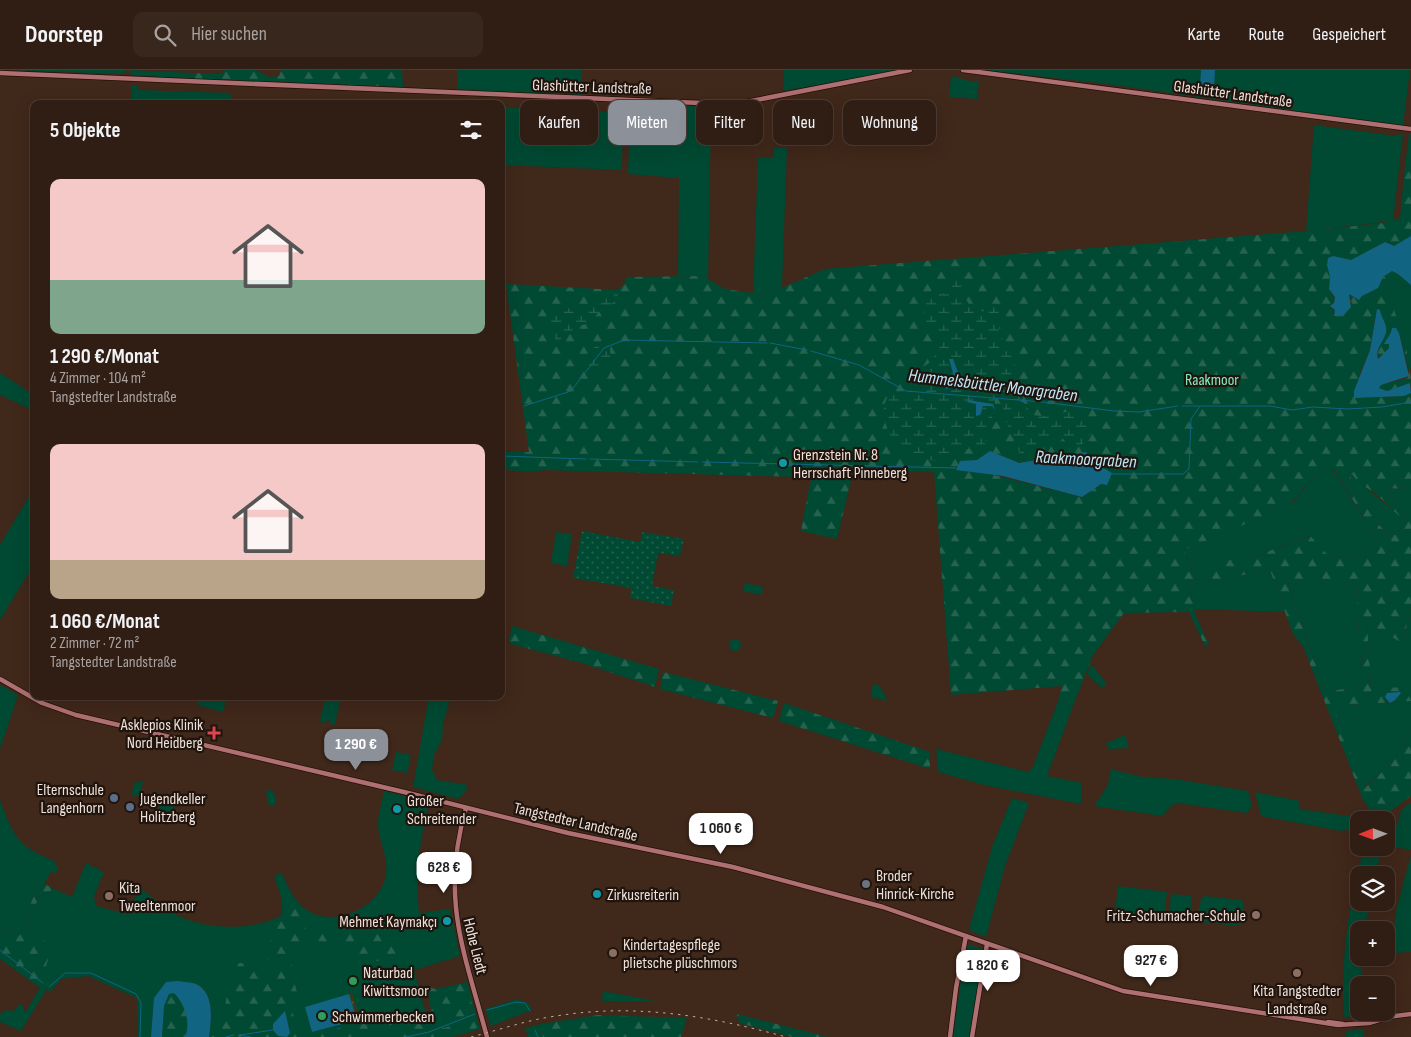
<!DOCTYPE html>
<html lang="de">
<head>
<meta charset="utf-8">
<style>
	:root { --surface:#301e14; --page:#38271d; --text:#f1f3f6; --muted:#a8a2a0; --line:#4b3c34; --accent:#8c9099 }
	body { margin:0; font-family:"Sofia Sans Condensed",sans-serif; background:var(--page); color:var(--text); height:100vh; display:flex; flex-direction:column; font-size:19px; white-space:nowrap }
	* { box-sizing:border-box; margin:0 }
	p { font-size:16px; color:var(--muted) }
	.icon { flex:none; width:28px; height:28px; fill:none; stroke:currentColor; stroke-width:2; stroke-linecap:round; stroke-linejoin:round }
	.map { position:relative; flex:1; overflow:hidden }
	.drawer { position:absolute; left:30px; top:30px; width:475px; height:600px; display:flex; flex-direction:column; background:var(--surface); border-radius:10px; box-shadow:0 5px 20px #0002,0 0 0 1px var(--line) }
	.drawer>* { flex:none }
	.banner { position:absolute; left:520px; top:30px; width:475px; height:45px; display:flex; gap:10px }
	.needle { width:32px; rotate:269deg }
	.buttons { position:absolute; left:1350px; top:741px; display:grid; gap:10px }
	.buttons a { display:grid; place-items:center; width:45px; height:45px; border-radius:10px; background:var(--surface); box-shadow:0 5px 20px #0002,0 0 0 1px var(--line); font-size:25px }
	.price { position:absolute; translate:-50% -42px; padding:0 11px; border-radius:10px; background:#fff; color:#222; font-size:16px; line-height:32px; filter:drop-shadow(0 1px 2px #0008) }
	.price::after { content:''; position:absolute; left:50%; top:30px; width:15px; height:11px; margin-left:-8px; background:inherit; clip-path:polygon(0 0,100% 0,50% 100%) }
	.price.active { background:var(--accent); color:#fff }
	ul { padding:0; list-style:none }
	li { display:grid; align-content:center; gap:10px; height:265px; padding:0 20px }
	li span { display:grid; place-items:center; height:155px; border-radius:10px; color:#555 }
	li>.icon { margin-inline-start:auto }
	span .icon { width:90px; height:90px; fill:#fffc; stroke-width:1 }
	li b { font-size:21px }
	h2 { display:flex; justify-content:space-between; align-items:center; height:60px; padding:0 20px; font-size:21px }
	.tag { padding:0 18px; border-radius:10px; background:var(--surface); box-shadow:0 5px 20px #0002,0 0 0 1px var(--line); font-size:18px; line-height:45px }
	.tag.active { background:var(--accent); color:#fff }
	header { display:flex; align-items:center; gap:30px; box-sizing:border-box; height:70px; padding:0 25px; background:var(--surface); border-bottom:1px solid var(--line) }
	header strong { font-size:24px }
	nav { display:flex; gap:28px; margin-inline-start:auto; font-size:18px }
	.search { width:350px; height:45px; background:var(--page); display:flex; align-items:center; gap:12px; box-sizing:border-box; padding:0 18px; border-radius:10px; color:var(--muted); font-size:19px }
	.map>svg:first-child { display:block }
	.green { fill:#004932 }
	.forest { fill:url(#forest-firs); fill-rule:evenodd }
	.wetland { fill:url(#wetland-marsh); fill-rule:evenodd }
	.sand { fill:url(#sand-dots) }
	.garden { fill:url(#garden-dots) }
	.water { fill:#116583 }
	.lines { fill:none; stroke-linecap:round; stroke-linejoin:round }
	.stream { stroke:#116583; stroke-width:1 }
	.secondary-casing { stroke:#261004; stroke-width:6 }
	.secondary { stroke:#ae7072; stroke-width:4.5 }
	.rail { stroke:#bfada3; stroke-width:1; stroke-dasharray:2.5 5; stroke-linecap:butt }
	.culture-dot { fill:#0f9aa8; stroke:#1f140e; stroke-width:2 }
	.health-dot { fill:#e0444e; stroke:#1f140e; stroke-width:2 }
	.service-dot { fill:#5c6f8a; stroke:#1f140e; stroke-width:2 }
	.worship-dot { fill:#6b7280; stroke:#1f140e; stroke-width:2 }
	.education-dot { fill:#8d6e63; stroke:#1f140e; stroke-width:2 }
	.leisure-dot { fill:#2e9e5b; stroke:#1f140e; stroke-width:2 }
	.labels { text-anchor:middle; stroke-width:4.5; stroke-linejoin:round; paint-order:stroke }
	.street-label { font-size:16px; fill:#f0e0d7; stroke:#1f140e }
	.park-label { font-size:16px; fill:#84eec1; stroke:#1f140e }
	.poi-label { font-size:16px; fill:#f0e0d7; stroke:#1f140e; text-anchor:start }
	.water-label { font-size:18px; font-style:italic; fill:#c1e7f9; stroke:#1f140e }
</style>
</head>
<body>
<header>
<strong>Doorstep</strong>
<div class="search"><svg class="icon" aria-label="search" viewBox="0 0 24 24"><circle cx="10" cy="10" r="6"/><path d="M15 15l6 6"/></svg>Hier suchen</div>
<nav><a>Karte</a><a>Route</a><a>Gespeichert</a></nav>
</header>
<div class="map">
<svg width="1411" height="967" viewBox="0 0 1411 967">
	<defs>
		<pattern id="forest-firs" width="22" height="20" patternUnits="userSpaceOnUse" patternTransform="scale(1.25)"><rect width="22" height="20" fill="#004932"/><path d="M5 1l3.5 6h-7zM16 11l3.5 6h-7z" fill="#26634f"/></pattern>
		<pattern id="wetland-marsh" width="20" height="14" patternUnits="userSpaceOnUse" patternTransform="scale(1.25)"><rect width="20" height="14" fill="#004932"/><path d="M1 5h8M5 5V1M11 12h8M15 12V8" fill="none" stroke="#26634f"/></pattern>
		<pattern id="sand-dots" width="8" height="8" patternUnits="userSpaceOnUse" patternTransform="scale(1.25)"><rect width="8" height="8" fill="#3e3616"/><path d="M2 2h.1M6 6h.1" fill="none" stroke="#5a5337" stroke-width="1.8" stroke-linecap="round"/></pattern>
		<pattern id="garden-dots" width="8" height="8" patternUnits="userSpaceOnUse" patternTransform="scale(1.25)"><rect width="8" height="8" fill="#004932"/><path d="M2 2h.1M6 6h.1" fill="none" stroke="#26634f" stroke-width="1.8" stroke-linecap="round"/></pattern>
	</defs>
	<rect width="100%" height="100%" fill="#40281a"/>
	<g class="green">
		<polygon points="13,0 126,0 125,3 114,4"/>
		<polygon points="129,0 194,3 190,9 132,5"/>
		<polygon points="457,0 582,0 581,25 457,20"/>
		<polygon points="784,0 900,0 784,21"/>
		<polygon points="983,0 1410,0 1403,56 1100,13"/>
		<polygon points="951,6 970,11 979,11 977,29 949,27"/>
		<polygon points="132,16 137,16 138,20 230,23 233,34 130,34"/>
		<polygon points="696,35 705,36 706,43 711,44 708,210 702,206 678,206 679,108 628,104 630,43 695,43"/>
		<polygon points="501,37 614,42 623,38 622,100 501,95"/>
		<polygon points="1314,55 1396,66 1403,63 1393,151 1306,161"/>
		<polygon points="1409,64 1411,64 1411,97 1405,96"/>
		<polygon points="787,77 782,218 766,225 753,223 758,88 773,87 774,78"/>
		<polygon points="1391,211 1399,211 1411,224 1411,300 1403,269 1383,214"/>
		<polygon points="0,303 34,325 34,341 0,325"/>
		<path d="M1328 399H1331L1337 406 1377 469 1374 479C1362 485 1338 491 1326 483 1320 479 1316 471 1309 466L1250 488H1234L1210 498 1196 509 1184 480 1293 433 1319 401Z"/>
		<path d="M1351 405H1353C1369 423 1389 434 1405 452L1396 465H1389L1377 453 1350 413Z"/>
		<polygon points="34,418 34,494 0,550 0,475"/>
		<polygon points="1384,418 1411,419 1411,448 1403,445"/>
		<polygon points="556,462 572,464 567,496 551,493"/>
		<polygon points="1270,500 1285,542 1194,539 1190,515"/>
		<polygon points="1286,507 1356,513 1362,616 1325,622"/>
		<polygon points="745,513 763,517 762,525 743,521"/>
		<polygon points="1411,537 1411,569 1404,569"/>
		<polygon points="1367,552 1411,578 1411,617 1371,618"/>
		<circle cx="735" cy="575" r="6"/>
		<polygon points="1091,594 1107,614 1102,618 1087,604"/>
		<polygon points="873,614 879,615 888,631 871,627"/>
		<polygon points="1,615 18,625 0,679 0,617"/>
		<polygon points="199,626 227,626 223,642 197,635"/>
		<polygon points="326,626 341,626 335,654 332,656 329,650 322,653 320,650"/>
		<polygon points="429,626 451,626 443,653 442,670 434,685 432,700 437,710 468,715 465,722 458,729 413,717"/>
		<polygon points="1058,631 1073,636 1047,706 1082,713 1081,734 984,715 938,702 936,679 1028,702 1033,697"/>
		<polygon points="1411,631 1411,659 1393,692 1363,719 1332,636"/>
		<polygon points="1125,665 1129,678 1108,679 1106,673"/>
		<polygon points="396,682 411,685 407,703 392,700"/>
		<polygon points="1111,699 1142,707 1174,709 1248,721 1252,736 1247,743 1177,733 1171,736 1162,746 1094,736 1108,715"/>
		<polygon points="143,711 140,726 131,726 135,712"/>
		<polygon points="270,719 275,725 275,735 269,736 266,722"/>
		<path d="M384 721 429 732C420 770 415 804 419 843L450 839 460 886 414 900 427 947 468 914 480 959 452 967H209C211 951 215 924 198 915 190 911 175 913 166 912L151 967H138L137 928 88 906 61 909 51 921 46 920 21 961 0 952V944L6 940 14 941 19 934 23 936 25 943 40 918 26 861 39 826 50 822 52 818 72 827 86 793 104 802 94 826 96 836 127 844 140 817C150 825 160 836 171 842 202 860 248 862 281 846 285 833 278 818 274 806L282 803C291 825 302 846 329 847 359 847 390 824 386 793 385 779 377 765 378 751 379 741 382 731 384 721Z"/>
		<polygon points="157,722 173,728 173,741 159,741"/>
		<polygon points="1255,722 1300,731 1299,739 1362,748 1362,750 1359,750 1359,758 1341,761 1261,746"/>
		<polygon points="1012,728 1029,733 1005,796 986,867 969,860 992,777"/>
		<path d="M0 730C13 766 18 777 55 791L54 794 59 797 55 804 51 801 42 819 35 822 19 866 0 858Z"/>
		<polygon points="1411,733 1411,780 1390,776 1402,739"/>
		<path d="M1364 778H1378L1379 790 1376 805H1359V832L1370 833 1365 860H1359V888H1362V915H1359V942L1362 943V946L1344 947C1340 888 1349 834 1364 778Z"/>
		<polygon points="1411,785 1411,882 1391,883 1396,841"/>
		<polygon points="1118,816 1167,822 1164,851 1133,848 1115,843"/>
		<polygon points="1171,824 1192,826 1190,850 1169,848"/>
		<path d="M1204 826 1242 830 1244 835 1241 854 1236 856 1201 852C1197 845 1198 832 1204 826Z"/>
		<polygon points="966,874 983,879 970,967 953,967"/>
		<polygon points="603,921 660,932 602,931"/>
		<polygon points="517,929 528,933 532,940 491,956 485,939"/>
		<polygon points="541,954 543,967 528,967 525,958"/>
		<polygon points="1364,959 1364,967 1346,967 1345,961"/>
	</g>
	<g class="forest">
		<polygon points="225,0 256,0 269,7 279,6 281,0 402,0 403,17 190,9 194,3 221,4"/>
		<polygon points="632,34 696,35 695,43 628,43"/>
		<polygon points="705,36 751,43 706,44"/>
		<path d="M1405 96 1411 97V166L1394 176 1385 172 1351 190 1331 186 1329 219 1335 229 1330 237 1335 240 1334 246H1343L1352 234 1349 224 1356 229 1376 219 1383 207 1392 201 1398 204 1411 215V224L1399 211H1391L1384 214C1397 247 1411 281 1411 316L1410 313 1387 321 1379 318 1381 315 1408 308 1409 302 1399 263 1396 258 1385 274H1389V278L1379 289C1373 269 1400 262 1376 243L1370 280 1360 303 1366 328 1404 326 1411 323V419L1384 418 1403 445 1411 448V537L1404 568 1411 569V578L1367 553 1371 618 1411 617V631L1333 636 1364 719 1393 692 1411 659V726L1381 748 1375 746 1363 730 1303 576 1293 564 1270 500 1190 515 1195 544 1209 575 1205 576 1189 542 1124 543 1093 585 1073 636 1058 631 1062 616 951 625 934 402 813 397 803 407 543 400C529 403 516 400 501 400V382H529L506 214 617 220 625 214 626 207 702 206 725 219 766 225 825 199 1306 161 1384 153 1400 148ZM990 381 1019 393 1077 383 1093 386 1100 396 1101 414 1082 427 986 403 971 389 977 390ZM1328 399H1332L1338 406 1377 469 1374 479C1362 485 1338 491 1326 483 1320 479 1316 471 1310 466L1250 488H1234L1209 498 1196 509 1184 480 1290 435 1319 401ZM1351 405H1353C1359 415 1366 417 1375 423 1382 429 1398 445 1405 452L1396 465H1389L1377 453 1350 413ZM1286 508 1356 513 1362 616 1325 622Z"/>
		<polygon points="821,401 848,402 852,406 837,469 801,461 810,413 814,406"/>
		<polygon points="512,556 659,599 655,617 582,593 511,574 509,571"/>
		<polygon points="663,602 778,631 773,648 660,619"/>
		<polygon points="784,633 930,682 930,699 779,651"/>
		<polygon points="45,814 52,818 50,822 39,826 26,861 52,875 40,918 0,889 0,858 19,866 35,822 42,819"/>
		<path d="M291 830 302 846 306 860 367 859 400 867 404 883 390 893 360 888 352 878C334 876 305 867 290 877L293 909 302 938 292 940 299 965 306 967 394 943 397 953 350 967H211L220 960 231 906 239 893 252 892 272 900 274 891 264 889 275 859Z"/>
		<polygon points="467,912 477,958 446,967 381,967 396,963 436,944 436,953 444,958 454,955 454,941 431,941 427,916 435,919"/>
		<path d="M169 923H175C185 934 191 953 185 967H162L164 936Z"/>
		<polygon points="737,944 828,967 792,967 739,953"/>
		<polygon points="598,945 687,948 681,967 543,967 541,954"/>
	</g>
	<g class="wetland">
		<path d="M961 204 965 208 963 225 973 240 988 242 993 235 1004 240 998 262 1013 285 1021 330 995 329C995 345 988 358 985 374L955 383 944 392C916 389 891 381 885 351 883 344 883 335 887 328L893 324 909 325 912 305 929 293 940 279C937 257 932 265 925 252 922 246 923 238 924 231L930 224C949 222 948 229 955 207ZM975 331 991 333 995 336H983L981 343 977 346Z"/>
		<path d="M613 222 618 224 617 230 598 243 590 253 575 257 567 267 557 271C534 237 577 239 596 232 601 230 608 225 613 222Z"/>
		<path d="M603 274 610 278C611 290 609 297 596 300L590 297 586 289 590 279Z"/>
		<path d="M1002 331 1023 332 1033 345C1053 349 1066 335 1086 346L1091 363C1084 379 1072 379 1061 367H1047L1043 370 1047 384 1021 386 1005 349Z"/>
	</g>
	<polygon class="sand" points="352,923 360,949 357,950 349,924"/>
	<polygon class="garden" points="582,461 640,472 642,462 684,469 680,486 658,483 652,516 674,520 671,536 630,528 631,518 573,508"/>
	<g class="water">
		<polygon points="1201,0 1215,0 1214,17 1209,19 1207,27 1200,16"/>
		<polygon points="1411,166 1411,215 1398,204 1392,201 1383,207 1378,218 1362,226 1359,230 1349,224 1351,237 1343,246 1334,246 1335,240 1330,236 1334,233 1335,227 1329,219 1330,207 1327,195 1328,188 1333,186 1351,190 1385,172 1394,176"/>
		<path d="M1377 239 1380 240C1381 248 1388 254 1386 263 1383 273 1375 278 1378 289L1389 278V274H1384C1387 268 1391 265 1392 258H1396L1399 263 1409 306 1381 315 1379 318 1387 321 1410 313 1411 323 1404 326 1354 328V321L1370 280Z"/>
		<polygon points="949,289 953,289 963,315 961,318 957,317"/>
		<polygon points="943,306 949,308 951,318 946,319 943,313"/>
		<polygon points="968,330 993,334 995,340 992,336 983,336 980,345 976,346 976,334 967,332"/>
		<polygon points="990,381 1019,393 1086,382 1100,396 1112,403 1107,415 1101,414 1082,427 1003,406 956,400 960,391 977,390"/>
		<polygon points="1387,623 1400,622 1401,623 1395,630 1390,633 1385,627"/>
		<path d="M178 911C184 912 193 912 198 915 215 925 211 951 209 967H185C191 953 185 934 174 923L169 924 164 936 162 967H151L154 928 166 912Z"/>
		<polygon points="349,924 357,950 312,962 305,937"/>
		<polygon points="285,941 290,963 287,967 278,966 273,960 273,954"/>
	</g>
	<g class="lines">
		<g class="stream">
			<polyline points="770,273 807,280"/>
			<polyline points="811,281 859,295 906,321 1043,332 1114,341 1139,342 1178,336"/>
			<polyline points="524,336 571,321 604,278 624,270 767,273"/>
			<polyline points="1182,336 1199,336"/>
			<polyline points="501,386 586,389"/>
			<polyline points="590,389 698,392"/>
			<polyline points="702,392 956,398"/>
			<polyline points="1112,404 1183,404 1189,399 1191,349 1200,336 1270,336 1292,340 1313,337 1348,339 1382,337 1411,332"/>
			<polyline points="0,880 43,913"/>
			<polyline points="49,917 65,903 91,903 136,924 141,933 140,967"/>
			<polyline points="487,940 516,932 525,933 530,941"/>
			<polyline points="535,960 538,967"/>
			<polyline points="238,965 250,967"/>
			<polyline points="240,965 273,960"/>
			<polyline points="226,967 234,965"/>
			<polyline points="406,967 429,962 475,944"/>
		</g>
		<g class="secondary-casing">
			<g id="secondary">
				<polyline points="963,0 1411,59"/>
				<polyline points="0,3 724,34 741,33 910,0"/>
				<polyline points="0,609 42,633 76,645 404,722 568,763 733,797 883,837 1123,921 1338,955 1369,953 1386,948"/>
				<path d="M466 738C440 828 464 881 487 967"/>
				<polyline points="1328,952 1343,954"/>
				<polyline points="1365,952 1379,948 1411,944"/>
				<polyline points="950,967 956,918 966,866"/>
				<polyline points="972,967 987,874"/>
			</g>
		</g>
		<use href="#secondary" class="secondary"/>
		<path class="rail" d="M471 967C499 960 527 950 556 946 635 933 710 946 786 967"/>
	</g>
	<g class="culture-dot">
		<circle cx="783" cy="393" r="5"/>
		<circle cx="397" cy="739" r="5"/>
		<circle cx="597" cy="824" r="5"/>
		<circle cx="447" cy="851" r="5"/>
	</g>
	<path class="health-dot" d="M211.5 655.5h5v5h5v5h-5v5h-5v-5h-5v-5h5z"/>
	<g class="service-dot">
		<circle cx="114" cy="728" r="5"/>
		<circle cx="130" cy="737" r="5"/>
	</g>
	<circle class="worship-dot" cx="866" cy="814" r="5"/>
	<g class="education-dot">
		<circle cx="109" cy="826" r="5"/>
		<circle cx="1256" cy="845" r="5"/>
		<circle cx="613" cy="883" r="5"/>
		<circle cx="1297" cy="903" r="5"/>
	</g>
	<g class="leisure-dot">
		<circle cx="353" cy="911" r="5"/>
		<circle cx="322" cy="946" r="5"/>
	</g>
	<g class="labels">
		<g class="street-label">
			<text transform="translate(592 16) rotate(2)" y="6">Glashütter Landstraße</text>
			<text transform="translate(1233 23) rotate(8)" y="6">Glashütter Landstraße</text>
			<text transform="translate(576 751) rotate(13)" y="6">Tangstedter Landstraße</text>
			<text transform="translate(476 876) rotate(76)" y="6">Hohe Liedt</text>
		</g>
		<g class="park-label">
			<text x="1212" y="315">Raakmoor</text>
		</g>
		<g class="poi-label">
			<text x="793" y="390">Grenzstein Nr. 8<tspan x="793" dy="18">Herrschaft Pinneberg</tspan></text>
			<text x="203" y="660" text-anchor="end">Asklepios Klinik<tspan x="203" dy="18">Nord Heidberg</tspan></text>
			<text x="104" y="725" text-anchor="end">Elternschule<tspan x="104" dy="18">Langenhorn</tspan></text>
			<text x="140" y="734">Jugendkeller<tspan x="140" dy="18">Holitzberg</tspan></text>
			<text x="407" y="736">Großer<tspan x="407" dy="18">Schreitender</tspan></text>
			<text x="876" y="811">Broder<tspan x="876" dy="18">Hinrick-Kirche</tspan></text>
			<text x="119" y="823">Kita<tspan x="119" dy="18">Tweeltenmoor</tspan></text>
			<text x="607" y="830">Zirkusreiterin</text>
			<text x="1246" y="851" text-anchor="end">Fritz-Schumacher-Schule</text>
			<text x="437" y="857" text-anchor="end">Mehmet Kaymakçı</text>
			<text x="623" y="880">Kindertagespflege<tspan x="623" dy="18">plietsche plüschmors</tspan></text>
			<text x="363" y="908">Naturbad<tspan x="363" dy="18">Kiwittsmoor</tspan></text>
			<text x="1297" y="926" text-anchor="middle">Kita Tangstedter<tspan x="1297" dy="18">Landstraße</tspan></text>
			<text x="332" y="952">Schwimmerbecken</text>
		</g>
		<g class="water-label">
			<text transform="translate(993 315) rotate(7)" y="6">Hummelsbüttler Moorgraben</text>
			<text transform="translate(1086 389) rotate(3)" y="6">Raakmoorgraben</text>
		</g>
	</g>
</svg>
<div class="buttons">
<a><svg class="needle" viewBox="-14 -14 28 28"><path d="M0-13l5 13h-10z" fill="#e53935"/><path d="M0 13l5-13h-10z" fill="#a8a2a0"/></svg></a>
<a><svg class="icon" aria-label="layers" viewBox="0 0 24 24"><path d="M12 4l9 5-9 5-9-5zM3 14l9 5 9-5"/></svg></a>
<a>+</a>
<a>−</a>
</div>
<b class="price active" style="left:356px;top:701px">1 290 €</b>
<b class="price" style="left:721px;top:785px">1 060 €</b>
<b class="price" style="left:444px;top:824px">628 €</b>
<b class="price" style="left:1151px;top:917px">927 €</b>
<b class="price" style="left:988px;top:922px">1 820 €</b>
<div class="banner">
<a class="tag">Kaufen</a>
<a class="tag active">Mieten</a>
<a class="tag">Filter</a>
<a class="tag">Neu</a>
<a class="tag">Wohnung</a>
</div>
<section class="drawer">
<h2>5 Objekte<svg class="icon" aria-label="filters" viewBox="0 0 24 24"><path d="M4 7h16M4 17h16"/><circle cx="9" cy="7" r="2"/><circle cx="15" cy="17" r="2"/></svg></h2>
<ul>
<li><span style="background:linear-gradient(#f6c9c9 65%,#7fa58c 0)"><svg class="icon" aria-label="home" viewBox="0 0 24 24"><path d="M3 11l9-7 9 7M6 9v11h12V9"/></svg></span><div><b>1 290 €/Monat</b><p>4 Zimmer · 104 m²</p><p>Tangstedter Landstraße</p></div></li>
<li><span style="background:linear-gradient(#f6c9c9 75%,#b9a48a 0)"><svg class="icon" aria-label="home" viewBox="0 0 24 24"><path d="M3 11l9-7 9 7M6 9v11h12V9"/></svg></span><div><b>1 060 €/Monat</b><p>2 Zimmer · 72 m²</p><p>Tangstedter Landstraße</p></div></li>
</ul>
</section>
</div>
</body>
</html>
